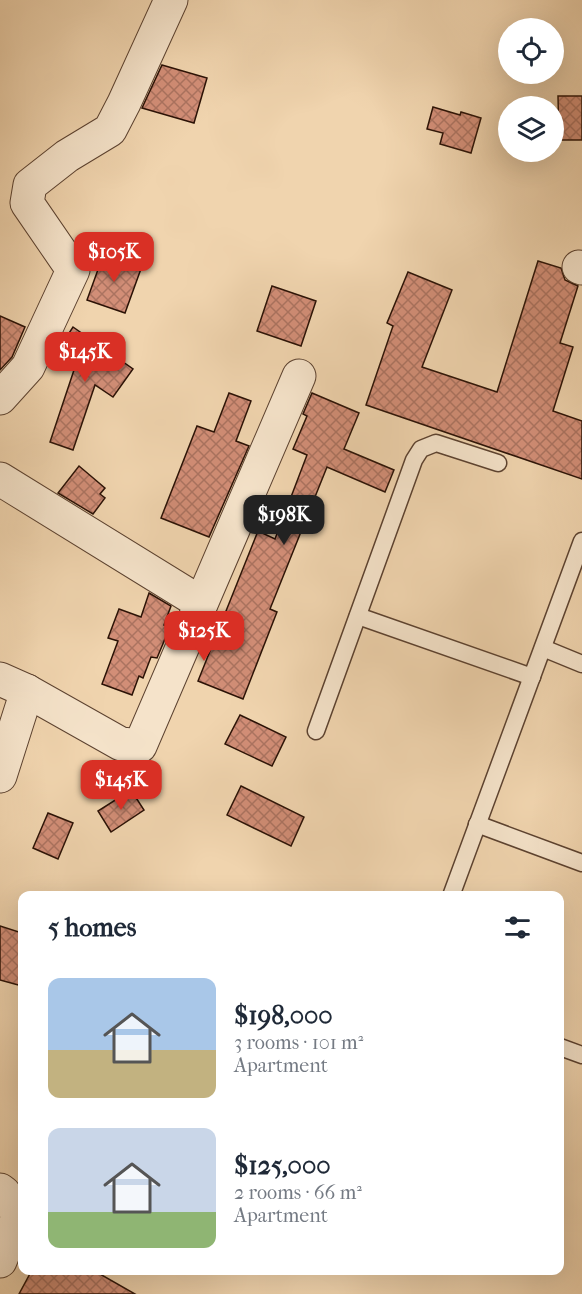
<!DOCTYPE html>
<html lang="en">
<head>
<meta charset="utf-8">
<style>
	:root { --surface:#fff; --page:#f2f2f3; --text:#1f2937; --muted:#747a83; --accent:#d93025 }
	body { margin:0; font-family:"IM FELL French Canon",serif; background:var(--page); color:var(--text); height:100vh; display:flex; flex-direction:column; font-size:22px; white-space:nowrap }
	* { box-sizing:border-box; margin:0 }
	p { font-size:20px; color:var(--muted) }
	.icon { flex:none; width:33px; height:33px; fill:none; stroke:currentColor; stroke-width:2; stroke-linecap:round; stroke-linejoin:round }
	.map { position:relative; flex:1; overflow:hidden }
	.panel { position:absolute; left:18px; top:891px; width:546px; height:384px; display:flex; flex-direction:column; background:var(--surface); border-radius:12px; box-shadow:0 6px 24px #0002 }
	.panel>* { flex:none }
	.controls { position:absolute; left:498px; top:18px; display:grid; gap:12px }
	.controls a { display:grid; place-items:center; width:66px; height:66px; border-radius:50%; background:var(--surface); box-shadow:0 6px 24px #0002; font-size:30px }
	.price { position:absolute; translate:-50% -51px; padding:0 14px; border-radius:12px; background:var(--accent); color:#fff; font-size:20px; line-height:39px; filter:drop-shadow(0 2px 3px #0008) }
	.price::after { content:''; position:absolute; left:50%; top:36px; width:18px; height:14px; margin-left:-9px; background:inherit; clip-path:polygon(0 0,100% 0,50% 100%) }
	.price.active { background:#222; color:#fff }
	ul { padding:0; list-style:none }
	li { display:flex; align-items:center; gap:18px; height:150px; padding:0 30px }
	li span { display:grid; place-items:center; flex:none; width:168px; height:120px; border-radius:12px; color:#555 }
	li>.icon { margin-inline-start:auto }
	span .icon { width:72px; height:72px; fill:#fffc; stroke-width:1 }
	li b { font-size:26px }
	h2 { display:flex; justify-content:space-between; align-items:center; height:72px; padding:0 30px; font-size:26px }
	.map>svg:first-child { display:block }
	.building { fill:url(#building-cross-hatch); stroke:#2b1206; stroke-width:1.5 }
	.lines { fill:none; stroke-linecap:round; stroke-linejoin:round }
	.lane-casing { stroke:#5c4230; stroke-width:19 }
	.street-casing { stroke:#5c4230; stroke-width:35 }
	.lane { stroke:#f5e3ca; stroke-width:16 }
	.street { stroke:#f5e3ca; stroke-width:33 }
</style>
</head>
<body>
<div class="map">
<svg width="582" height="1294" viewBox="0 0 582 1294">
	<defs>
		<pattern id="building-cross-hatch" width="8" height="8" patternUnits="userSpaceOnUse" patternTransform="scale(1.5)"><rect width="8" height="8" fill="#d28e77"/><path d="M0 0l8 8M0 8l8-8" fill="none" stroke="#ab7360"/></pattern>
	</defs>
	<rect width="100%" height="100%" fill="#f0d4ae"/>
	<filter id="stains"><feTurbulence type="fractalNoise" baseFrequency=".00333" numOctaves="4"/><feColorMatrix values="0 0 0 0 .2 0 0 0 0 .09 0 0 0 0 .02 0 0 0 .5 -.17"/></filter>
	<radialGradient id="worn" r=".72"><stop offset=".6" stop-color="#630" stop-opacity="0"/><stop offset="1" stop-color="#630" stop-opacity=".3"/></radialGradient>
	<g class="building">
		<polygon points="162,65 207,78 194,123 142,108"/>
		<polygon points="558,96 582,96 582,140 559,140"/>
		<polygon points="433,107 460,115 461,112 481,118 471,153 440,144 443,133 427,129"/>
		<polygon points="104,253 142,266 125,313 87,300"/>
		<polygon points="538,261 561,268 565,280 578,286 560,343 573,347 553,411 582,421 582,479 366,405 393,326 387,323 408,272 452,290 422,367 497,392"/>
		<polygon points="272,286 316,301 301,346 257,331"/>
		<polygon points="0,316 25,327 12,357 0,370"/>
		<polygon points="73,327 133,369 113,397 95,385 73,450 50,442 74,370 54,356"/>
		<polygon points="229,393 251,401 236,441 249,446 209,537 161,518 197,426 214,432"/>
		<polygon points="312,393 359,413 344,449 394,470 385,492 327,467 270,609 277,612 243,699 198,681 258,531 275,539 307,455 293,449 307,416 303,414"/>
		<polygon points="79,466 105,488 100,494 105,498 93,514 58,493"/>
		<polygon points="149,593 171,606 164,625 170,627 157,658 151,657 143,678 139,676 132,695 102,684 118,641 108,638 119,609 141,617"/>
		<polygon points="240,715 286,737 272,766 225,744"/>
		<polygon points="241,786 304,817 291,846 227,815"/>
		<polygon points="131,790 144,810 111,832 98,811"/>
		<polygon points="48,813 73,823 58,859 33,848"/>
		<polygon points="0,926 22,933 22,986 0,980"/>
		<polygon points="32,1270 93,1270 135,1294 19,1294"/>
	</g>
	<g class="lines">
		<g class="lane-casing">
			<g id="lane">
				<polyline points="358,616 532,677"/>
				<polyline points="543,648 582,664"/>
				<polyline points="316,731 414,460 421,449 436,443 498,463"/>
				<polyline points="477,824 582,863"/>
				<polyline points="451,896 582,541"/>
				<polyline points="560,1047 582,1055"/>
			</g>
		</g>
		<g class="street-casing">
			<g id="street">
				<polyline points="579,267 582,268"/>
				<polyline points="0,398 28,367 73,270 27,203 30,185 67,156 110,130 124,103 171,0"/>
				<polyline points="0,479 201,603"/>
				<polyline points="0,679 27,691 121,744 140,746 299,376"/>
				<polyline points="0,776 27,691"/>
				<polyline points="0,1190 4,1193 19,1215 0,1261"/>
			</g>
		</g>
		<use href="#lane" class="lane"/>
		<use href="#street" class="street"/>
	</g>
	<rect width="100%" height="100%" filter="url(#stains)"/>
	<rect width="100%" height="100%" fill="url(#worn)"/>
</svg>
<div class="controls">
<a><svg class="icon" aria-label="locate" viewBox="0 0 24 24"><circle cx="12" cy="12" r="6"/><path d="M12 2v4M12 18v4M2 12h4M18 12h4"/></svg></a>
<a><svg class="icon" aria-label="layers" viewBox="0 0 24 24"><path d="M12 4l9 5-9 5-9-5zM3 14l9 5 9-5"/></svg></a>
</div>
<b class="price" style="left:114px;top:283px">$105K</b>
<b class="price" style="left:85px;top:383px">$145K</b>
<b class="price active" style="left:284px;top:546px">$198K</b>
<b class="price" style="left:204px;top:662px">$125K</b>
<b class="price" style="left:121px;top:811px">$145K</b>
<section class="panel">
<h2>5 homes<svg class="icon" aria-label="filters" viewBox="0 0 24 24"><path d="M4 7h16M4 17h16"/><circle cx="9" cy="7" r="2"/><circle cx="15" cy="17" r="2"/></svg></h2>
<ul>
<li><span style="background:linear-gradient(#a9c7e8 60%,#c2b280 0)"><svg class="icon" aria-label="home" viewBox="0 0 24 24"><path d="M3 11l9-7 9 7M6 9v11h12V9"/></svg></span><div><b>$198,000</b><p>3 rooms · 101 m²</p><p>Apartment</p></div></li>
<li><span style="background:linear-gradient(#c9d6e8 70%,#8fb573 0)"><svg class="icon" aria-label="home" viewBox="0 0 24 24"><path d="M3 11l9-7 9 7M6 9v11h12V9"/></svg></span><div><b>$125,000</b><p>2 rooms · 66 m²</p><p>Apartment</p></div></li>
</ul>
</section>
</div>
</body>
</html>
